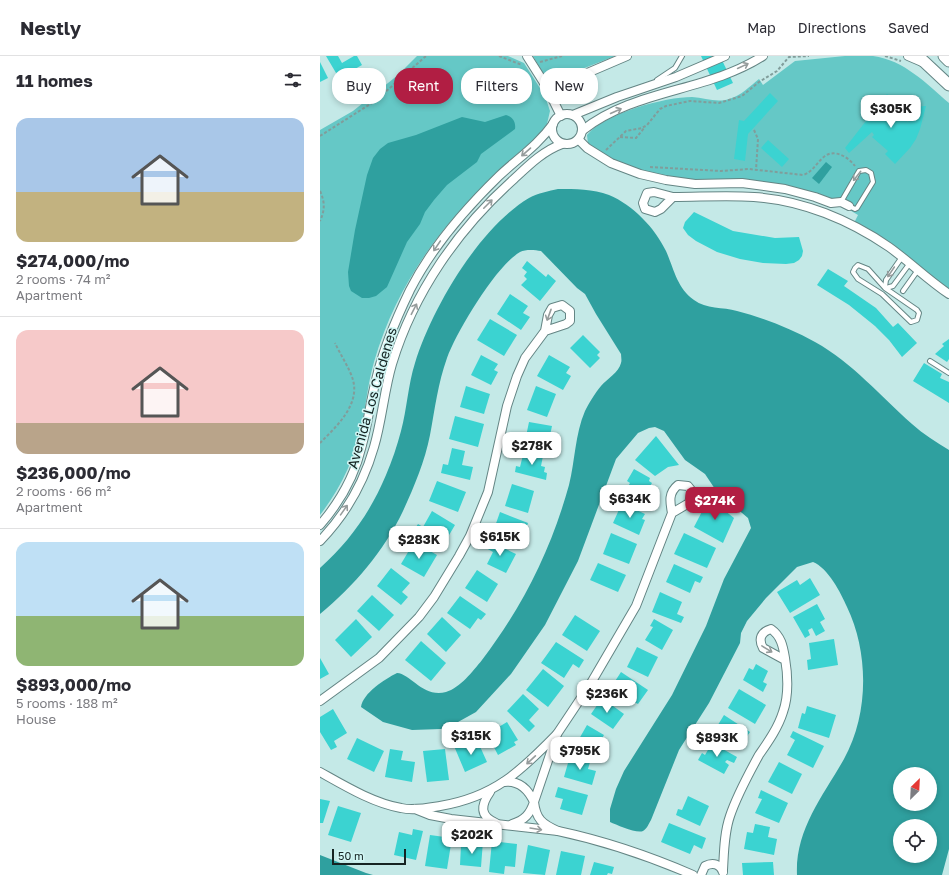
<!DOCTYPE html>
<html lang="en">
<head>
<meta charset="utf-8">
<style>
	:root { --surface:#fff; --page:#f7f7f7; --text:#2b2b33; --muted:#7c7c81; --line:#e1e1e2; --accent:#b11e43 }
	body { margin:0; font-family:"Golos Text",sans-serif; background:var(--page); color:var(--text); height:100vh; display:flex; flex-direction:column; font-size:15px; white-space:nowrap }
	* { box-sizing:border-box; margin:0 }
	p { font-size:13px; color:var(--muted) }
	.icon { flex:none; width:22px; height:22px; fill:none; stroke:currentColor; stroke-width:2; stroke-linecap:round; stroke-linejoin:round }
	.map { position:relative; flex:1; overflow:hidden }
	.drawer { display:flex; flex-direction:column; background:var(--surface); width:320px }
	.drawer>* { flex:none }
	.hud { position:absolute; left:12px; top:12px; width:380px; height:36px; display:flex; gap:8px }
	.needle { width:26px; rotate:24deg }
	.tools { position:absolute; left:573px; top:711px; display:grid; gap:8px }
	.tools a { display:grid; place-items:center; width:44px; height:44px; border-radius:50%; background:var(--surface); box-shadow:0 2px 6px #0003; font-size:20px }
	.scale { position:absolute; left:12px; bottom:10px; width:74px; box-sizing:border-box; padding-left:4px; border:2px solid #152322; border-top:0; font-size:11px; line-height:14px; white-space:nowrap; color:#152322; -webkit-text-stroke:3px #d1f6f4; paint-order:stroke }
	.price { position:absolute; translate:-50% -34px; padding:0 9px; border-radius:8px; background:#fff; color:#222; font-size:13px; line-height:26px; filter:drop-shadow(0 1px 2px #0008) }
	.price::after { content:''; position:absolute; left:50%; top:24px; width:12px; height:9px; margin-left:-6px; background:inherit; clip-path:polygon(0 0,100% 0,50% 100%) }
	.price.active { background:var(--accent); color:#fff }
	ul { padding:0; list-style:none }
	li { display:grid; align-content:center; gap:8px; height:212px; padding:0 16px }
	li+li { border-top:1px solid var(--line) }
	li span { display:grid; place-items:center; height:124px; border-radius:12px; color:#555 }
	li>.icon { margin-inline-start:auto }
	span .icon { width:72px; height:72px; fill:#fffc; stroke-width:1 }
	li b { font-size:17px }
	h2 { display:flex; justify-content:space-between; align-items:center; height:48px; padding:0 16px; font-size:17px }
	.tag { padding:0 14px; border-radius:16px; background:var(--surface); box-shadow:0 2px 6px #0003; font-size:14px; line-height:36px }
	.tag.active { background:var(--accent); color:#fff }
	header { display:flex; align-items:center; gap:24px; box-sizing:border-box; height:56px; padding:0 20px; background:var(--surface); border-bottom:1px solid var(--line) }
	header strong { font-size:19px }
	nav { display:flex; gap:22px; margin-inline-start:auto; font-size:14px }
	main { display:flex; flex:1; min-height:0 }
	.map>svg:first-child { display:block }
	.green { fill:#65c8c6 }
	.water { fill:#2fa09f; fill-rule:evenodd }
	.building { fill:#3bd3d1 }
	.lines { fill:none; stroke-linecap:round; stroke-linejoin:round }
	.lane-casing { stroke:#648584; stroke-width:6 }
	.street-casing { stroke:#648584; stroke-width:10 }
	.secondary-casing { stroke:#648584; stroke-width:13 }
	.path { stroke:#809d9b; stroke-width:2; stroke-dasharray:3 2; stroke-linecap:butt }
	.lane { stroke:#fff; stroke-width:4 }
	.street { stroke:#fff; stroke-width:8 }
	.secondary { stroke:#fff; stroke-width:11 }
	.oneway { stroke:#969c9c }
	.labels { text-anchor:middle; stroke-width:3; stroke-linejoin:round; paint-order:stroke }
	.street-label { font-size:14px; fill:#152322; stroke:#d1f6f4 }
</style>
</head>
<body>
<header>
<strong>Nestly</strong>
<nav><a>Map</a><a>Directions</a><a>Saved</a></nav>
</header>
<main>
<section class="drawer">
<h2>11 homes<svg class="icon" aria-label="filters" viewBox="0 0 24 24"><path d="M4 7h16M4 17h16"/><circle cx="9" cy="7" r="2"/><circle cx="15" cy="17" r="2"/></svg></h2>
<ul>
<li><span style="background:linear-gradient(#a9c7e8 60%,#c2b280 0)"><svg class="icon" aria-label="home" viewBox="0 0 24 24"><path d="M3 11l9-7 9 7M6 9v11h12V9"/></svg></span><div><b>$274,000/mo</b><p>2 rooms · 74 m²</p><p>Apartment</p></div></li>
<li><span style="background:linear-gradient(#f6c9c9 75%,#b9a48a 0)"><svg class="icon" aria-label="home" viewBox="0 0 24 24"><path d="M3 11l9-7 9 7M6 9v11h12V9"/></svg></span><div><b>$236,000/mo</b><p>2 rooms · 66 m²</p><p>Apartment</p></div></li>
<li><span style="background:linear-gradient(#bfe0f5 60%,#8fb573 0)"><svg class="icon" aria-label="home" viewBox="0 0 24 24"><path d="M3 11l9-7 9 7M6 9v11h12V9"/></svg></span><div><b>$893,000/mo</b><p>5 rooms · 188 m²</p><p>House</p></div></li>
</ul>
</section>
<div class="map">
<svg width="629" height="819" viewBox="0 0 629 819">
	<rect width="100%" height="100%" fill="#c4e9e7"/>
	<g class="green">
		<path d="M97 0H188L204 7 225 40 230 55 227 68 217 81C142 144 82 210 54 306 48 327 46 348 42 369 35 402 21 432 0 459V74L33 55 78 19Z"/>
		<polygon points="213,0 295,0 262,13 235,28 227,24"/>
		<path d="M525 0C534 0 544 0 553 0 584 4 607 28 629 47V234L583 197 534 167 538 159 511 143 497 139 344 120 309 112 288 103 268 88 267 79C285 57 345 41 372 41 385 42 397 47 409 43 421 40 430 30 439 23L443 29 475 5Z"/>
	</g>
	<g class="water">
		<path d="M186 59C193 61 196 66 195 73L161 98 157 106 127 129 114 144 105 156 100 168 87 186 67 231 56 240 49 242H42L31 235 29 230 28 216 35 174 47 119 53 102 60 93 68 87 96 79 142 61 165 66Z"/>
		<polygon points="506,106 512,111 499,128 492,122"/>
		<path d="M238 133C255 133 273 133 289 139 313 149 335 172 346 195 354 213 357 232 374 244 386 253 403 251 417 255 444 262 471 273 495 286 533 307 560 340 592 368 603 378 616 386 629 394V793L622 819H477C475 774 503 740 524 703 549 658 549 597 527 551 521 537 508 512 493 506L477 511 446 542 427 565 421 577 420 587 389 647 359 694 331 764C329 767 327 773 323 775 317 778 297 769 290 766V753L296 733 304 715 352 639 386 570 404 523 431 472 428 462 397 436 385 418 365 404 344 375 335 371 329 372 318 377 296 403 258 505 225 569 191 618 156 656 138 666 121 673 92 674 63 666 41 651C43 637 65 623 77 617 91 618 103 642 126 636 140 632 153 615 162 604 203 550 231 494 249 429 255 405 255 378 265 355 269 347 275 337 281 330 287 323 299 316 301 307 302 304 301 301 301 298L276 258 265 238 257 232 221 195C215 194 206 193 200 196 176 210 137 275 127 302 118 327 115 352 110 379 105 405 94 431 83 455 64 495 34 530 0 558V512C30 485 51 455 66 419 72 405 77 390 81 375 87 353 88 329 95 307 112 252 159 172 209 142 218 137 229 135 238 133ZM580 718H610V748H580ZM580 770H610V800H580Z"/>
		<polygon points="0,799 46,817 53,819 0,819"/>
	</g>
	<g class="building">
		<polygon points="6,0 18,0 22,7 34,0 37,0 42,9 19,22"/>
		<polygon points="381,0 400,0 413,27 397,34"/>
		<polygon points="0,6 8,22 0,26"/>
		<polygon points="450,37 458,45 428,78 425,105 414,103 419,64 424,65"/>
		<polygon points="567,38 581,51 577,56 588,66 592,51 606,50 600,73 596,83 590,92 575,108 565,98 568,95 552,81 554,79 552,76 529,97 525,92"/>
		<polygon points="448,84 469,103 462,111 441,92"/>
		<polygon points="374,156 413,175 455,182 479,181 483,195 482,200 479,204 474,207 466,208 443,207 420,203 397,196 376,185 368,179 363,172 365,166"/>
		<polygon points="207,205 226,221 228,218 236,225 220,245 201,229 207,223 204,220 207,216 202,212"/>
		<polygon points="508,213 528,225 524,230 556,252 573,271 578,267 597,287 582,301 569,284 555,270 529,249 497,229"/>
		<polygon points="190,238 208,250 203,257 210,261 201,274 177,258"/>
		<polygon points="170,263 197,279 184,300 157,284"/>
		<polygon points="263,279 280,296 277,299 280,302 270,312 250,292"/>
		<polygon points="629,283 629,303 627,306 615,298 624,290 622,288"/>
		<polygon points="161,299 178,308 174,314 178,316 171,329 151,319"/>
		<polygon points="229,299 250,311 246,317 251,320 243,334 217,320"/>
		<polygon points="604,307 622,318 620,322 629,326 629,347 593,325"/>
		<polygon points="146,330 170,338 164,358 140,351"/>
		<polygon points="216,330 236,338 227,361 207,354"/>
		<polygon points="135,360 164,368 158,391 129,383"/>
		<polygon points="209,366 232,370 229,384 234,385 232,395 204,390"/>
		<polygon points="336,380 359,409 348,411 335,420 315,404"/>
		<polygon points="132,392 145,395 142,409 153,411 150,424 121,417 123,408 128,409"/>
		<polygon points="204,395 223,400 221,410 225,411 224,416 227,417 226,424 195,416 196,410 200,411"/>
		<polygon points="314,413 330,422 329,425 332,427 326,437 333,441 328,449 305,436 310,427 307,425"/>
		<polygon points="117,425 146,436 138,456 109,445"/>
		<polygon points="192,428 214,435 208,457 185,450"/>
		<polygon points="389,442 414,462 403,487 374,471"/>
		<polygon points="302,447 325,458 322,463 325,464 319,479 293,467"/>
		<polygon points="112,455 135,469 122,491 94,474 98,468 103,471"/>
		<polygon points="180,456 208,467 201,487 173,476"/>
		<polygon points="291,477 317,488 309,508 283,498"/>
		<polygon points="364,477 396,492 387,512 354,498"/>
		<polygon points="169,485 196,498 186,517 167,508 173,496 166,492"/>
		<polygon points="94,486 117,499 104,521 81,508"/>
		<polygon points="278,507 306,519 298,536 270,524"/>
		<polygon points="354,508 383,521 380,527 375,525 370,537 346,526"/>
		<polygon points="71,512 90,527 82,536 88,541 81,549 57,530"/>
		<polygon points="157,514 178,528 167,546 145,532"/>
		<polygon points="490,522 500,539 470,557 457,536 477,524 480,529"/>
		<polygon points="340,536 362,546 357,558 364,561 361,567 332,556"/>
		<polygon points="52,539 74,559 59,575 37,555"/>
		<polygon points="140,540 166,558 161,564 158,562 150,573 127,557"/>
		<polygon points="497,548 505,563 500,566 505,575 496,580 492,572 488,574 490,579 485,582 473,561"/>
		<polygon points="255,559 280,575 267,595 242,579"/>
		<polygon points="122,561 141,579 126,596 107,578"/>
		<polygon points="36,563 52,581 31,601 15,584"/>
		<polygon points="334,563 353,574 342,594 325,584 333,571 330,570"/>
		<polygon points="514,583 518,609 488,614 487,604 491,603 489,587"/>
		<polygon points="101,585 126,607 111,625 85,604"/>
		<polygon points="236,586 264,604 259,612 253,608 244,622 221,607"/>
		<polygon points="317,591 338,601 328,621 307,611"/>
		<polygon points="0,602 9,618 0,623"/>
		<polygon points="436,608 448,615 443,626 447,628 443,636 423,624 429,612 433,614"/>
		<polygon points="223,613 244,630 228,651 206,634"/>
		<polygon points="301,616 328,634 318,648 314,646 311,650 288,636"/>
		<polygon points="419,633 446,649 435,668 408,652"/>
		<polygon points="203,638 219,653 209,664 215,670 209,676 187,655"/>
		<polygon points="282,642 304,658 293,673 271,658"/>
		<polygon points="487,650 516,659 509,682 478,672 482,657 485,658"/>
		<polygon points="13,653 27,677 14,685 17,691 11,694 0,676 0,661"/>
		<polygon points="404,659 430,676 418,693 393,677"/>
		<polygon points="187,666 198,684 194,686 196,689 178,699 167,678"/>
		<polygon points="267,669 284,679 278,689 288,695 282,705 255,690"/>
		<polygon points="473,675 504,690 493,712 467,699 475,684 470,681"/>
		<polygon points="37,682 64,695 54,716 27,703"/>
		<polygon points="158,686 167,706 145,716 134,690 140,687 142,692"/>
		<polygon points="392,687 417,701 414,707 407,704 405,706 409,709 404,718 378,704 382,697 385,699"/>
		<polygon points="70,693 83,695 81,704 95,706 92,726 65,721"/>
		<polygon points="125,693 129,724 107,726 103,695"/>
		<polygon points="250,700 270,706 268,713 276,715 272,729 244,721"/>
		<polygon points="459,706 482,718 472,738 448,726"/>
		<polygon points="238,731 268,739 262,759 240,753 243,743 235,741"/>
		<polygon points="441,734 468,747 459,767 435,757 442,743 438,742"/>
		<polygon points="368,740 389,750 380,770 356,759 358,753 362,754"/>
		<polygon points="0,743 10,745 3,767 0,767"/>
		<polygon points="18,750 41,757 31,786 8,779"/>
		<polygon points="349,767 386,782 382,793 374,789 370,798 341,786"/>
		<polygon points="435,768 450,771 448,781 457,783 454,799 424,793 427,776 433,777"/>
		<polygon points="93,773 103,775 96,804 74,799 79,776 92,779"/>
		<polygon points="110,779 132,782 127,813 105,810"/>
		<polygon points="155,785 163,785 161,811 140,809 141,789 155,791"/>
		<polygon points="172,785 197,788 195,811 185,810 184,818 169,816"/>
		<polygon points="208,789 230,794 225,819 203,817"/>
		<polygon points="241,795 265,800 261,819 236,819"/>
		<polygon points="274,806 294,811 292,818 288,817 287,819 270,819"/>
		<polygon points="453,806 454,819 423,819 422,807"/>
	</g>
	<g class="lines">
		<g class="lane-casing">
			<g id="lane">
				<polyline points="337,24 355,12 362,0"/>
				<polyline points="521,146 539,115 546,114 551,117 553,126 537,152 535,153 529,150"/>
				<polygon points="538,209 548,213 565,232 597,254 599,257 597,264 591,266 562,238 538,223 533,216 535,212"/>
				<polyline points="565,231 566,224 582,201"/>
				<polyline points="566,232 573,230 590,207"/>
				<polyline points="583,235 598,214"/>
				<polyline points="610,305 629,317"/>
			</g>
		</g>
		<g class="street-casing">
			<g id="street">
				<polyline points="207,0 226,30 241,60"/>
				<polyline points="588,0 602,6"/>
				<polyline points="230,39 265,18 307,0"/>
				<circle cx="247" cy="73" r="15"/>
				<polyline points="253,59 297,41 356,21 405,0"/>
				<path d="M263 74C315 33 387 36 443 0"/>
				<polyline points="259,84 267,92 291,107 320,118 346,124 375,128 422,127 465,133 495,141 511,147 521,146 529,150"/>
				<polygon points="334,136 353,141 341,153 335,156 325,153 323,147 327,137"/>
				<path d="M353 141C380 141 408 139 434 141 482 144 530 164 569 191 590 206 608 224 629 238"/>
				<path d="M0 469C20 446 35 419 42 389 48 368 50 346 56 324 63 293 76 263 90 234 112 191 144 154 179 120 197 103 218 89 233 68"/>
				<path d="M0 485C25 459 44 426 54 391 62 364 64 335 72 308 94 236 138 173 194 123 209 109 223 95 242 88"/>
				<polyline points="0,645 59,602 99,561 114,541 139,500 150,480 168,436 187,350 197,320 205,302 225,275 228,259 232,252 242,249 250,255 250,265 246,268 225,275"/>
				<path d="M237 678 271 627 316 550 352 457C350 446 348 437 358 429L368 430 372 435 369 447 352 457"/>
				<path d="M0 716C25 730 53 747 81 752 93 755 108 752 120 750 174 741 200 716 237 678L214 746C216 763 222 768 238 775L131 763 110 759 95 753"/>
				<path d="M184 726C199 724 208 733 214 746 210 758 205 764 192 768"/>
				<path d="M170 736C161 749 159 760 176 767"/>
				<path d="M238 775C285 785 329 800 373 819"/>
				<path d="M403 814C404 797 404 777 410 760 417 739 428 719 439 699 448 686 458 672 463 656 469 639 468 620 465 602 463 590 461 580 451 573 441 576 438 583 443 592L465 604"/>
				<path d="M381 819 385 810C393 806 400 808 403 816"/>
			</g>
		</g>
		<g class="secondary-casing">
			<g id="secondary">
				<polyline points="598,0 629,29"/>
				<polyline points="624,0 629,5"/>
			</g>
		</g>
		<g class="path">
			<polyline points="179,0 202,9"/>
			<polyline points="565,0 581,5"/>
			<polyline points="220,6 242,0"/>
			<polyline points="434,74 438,83 436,114"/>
			<polyline points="0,80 55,45 106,0"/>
			<polyline points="300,81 316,82 325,71"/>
			<polyline points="286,94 306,75 322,72 327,69 340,53 346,50 370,45 399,47 422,40 439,26 457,15 469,1 489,0"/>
			<path d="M330 111 401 115 429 113 483 119C493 116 497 106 505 100 515 93 528 101 535 110"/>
			<path d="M0 135C5 146 5 154 0 165"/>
			<path d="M0 387C16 371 40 349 33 324 30 313 20 298 15 287"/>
		</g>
		<use href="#lane" class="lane"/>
		<use href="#street" class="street"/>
		<use href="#secondary" class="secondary"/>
	</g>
	<defs><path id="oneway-shaft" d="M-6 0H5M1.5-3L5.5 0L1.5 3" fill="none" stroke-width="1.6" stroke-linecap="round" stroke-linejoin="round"/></defs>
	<g class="oneway">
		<use href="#oneway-shaft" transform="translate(423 10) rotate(-25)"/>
		<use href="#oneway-shaft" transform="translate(296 55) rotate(-24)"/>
		<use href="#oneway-shaft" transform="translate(206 96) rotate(139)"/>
		<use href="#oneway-shaft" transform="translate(537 120) rotate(128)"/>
		<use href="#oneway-shaft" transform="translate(168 148) rotate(-45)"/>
		<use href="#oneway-shaft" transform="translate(117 190) rotate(124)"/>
		<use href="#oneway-shaft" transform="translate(571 216) rotate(124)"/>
		<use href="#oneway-shaft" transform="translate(94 253) rotate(-63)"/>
		<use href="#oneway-shaft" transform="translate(229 259) rotate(110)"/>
		<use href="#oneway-shaft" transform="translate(24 454) rotate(-55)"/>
		<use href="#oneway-shaft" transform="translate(447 593) rotate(31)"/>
		<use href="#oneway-shaft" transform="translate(211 704) rotate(137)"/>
		<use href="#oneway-shaft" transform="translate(216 773) rotate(9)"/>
	</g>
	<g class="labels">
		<g class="street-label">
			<text transform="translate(52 342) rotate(-74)" y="5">Avenida Los Caldenes</text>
		</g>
	</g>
</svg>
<div class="tools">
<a><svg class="needle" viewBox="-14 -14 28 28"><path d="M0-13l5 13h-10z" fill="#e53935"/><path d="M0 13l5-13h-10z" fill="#7c7c81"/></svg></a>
<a><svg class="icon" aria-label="locate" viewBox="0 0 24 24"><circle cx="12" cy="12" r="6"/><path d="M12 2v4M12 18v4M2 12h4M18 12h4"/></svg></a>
</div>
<div class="scale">50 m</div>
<b class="price" style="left:571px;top:73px">$305K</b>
<b class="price" style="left:212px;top:410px">$278K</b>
<b class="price" style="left:310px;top:463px">$634K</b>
<b class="price active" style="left:395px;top:465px">$274K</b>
<b class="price" style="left:180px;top:501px">$615K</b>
<b class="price" style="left:99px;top:504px">$283K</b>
<b class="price" style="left:287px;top:658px">$236K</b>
<b class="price" style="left:151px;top:700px">$315K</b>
<b class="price" style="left:397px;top:702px">$893K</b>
<b class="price" style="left:260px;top:715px">$795K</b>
<b class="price" style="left:152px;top:799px">$202K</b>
<div class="hud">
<a class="tag">Buy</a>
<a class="tag active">Rent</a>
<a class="tag">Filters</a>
<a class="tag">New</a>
</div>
</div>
</main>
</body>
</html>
